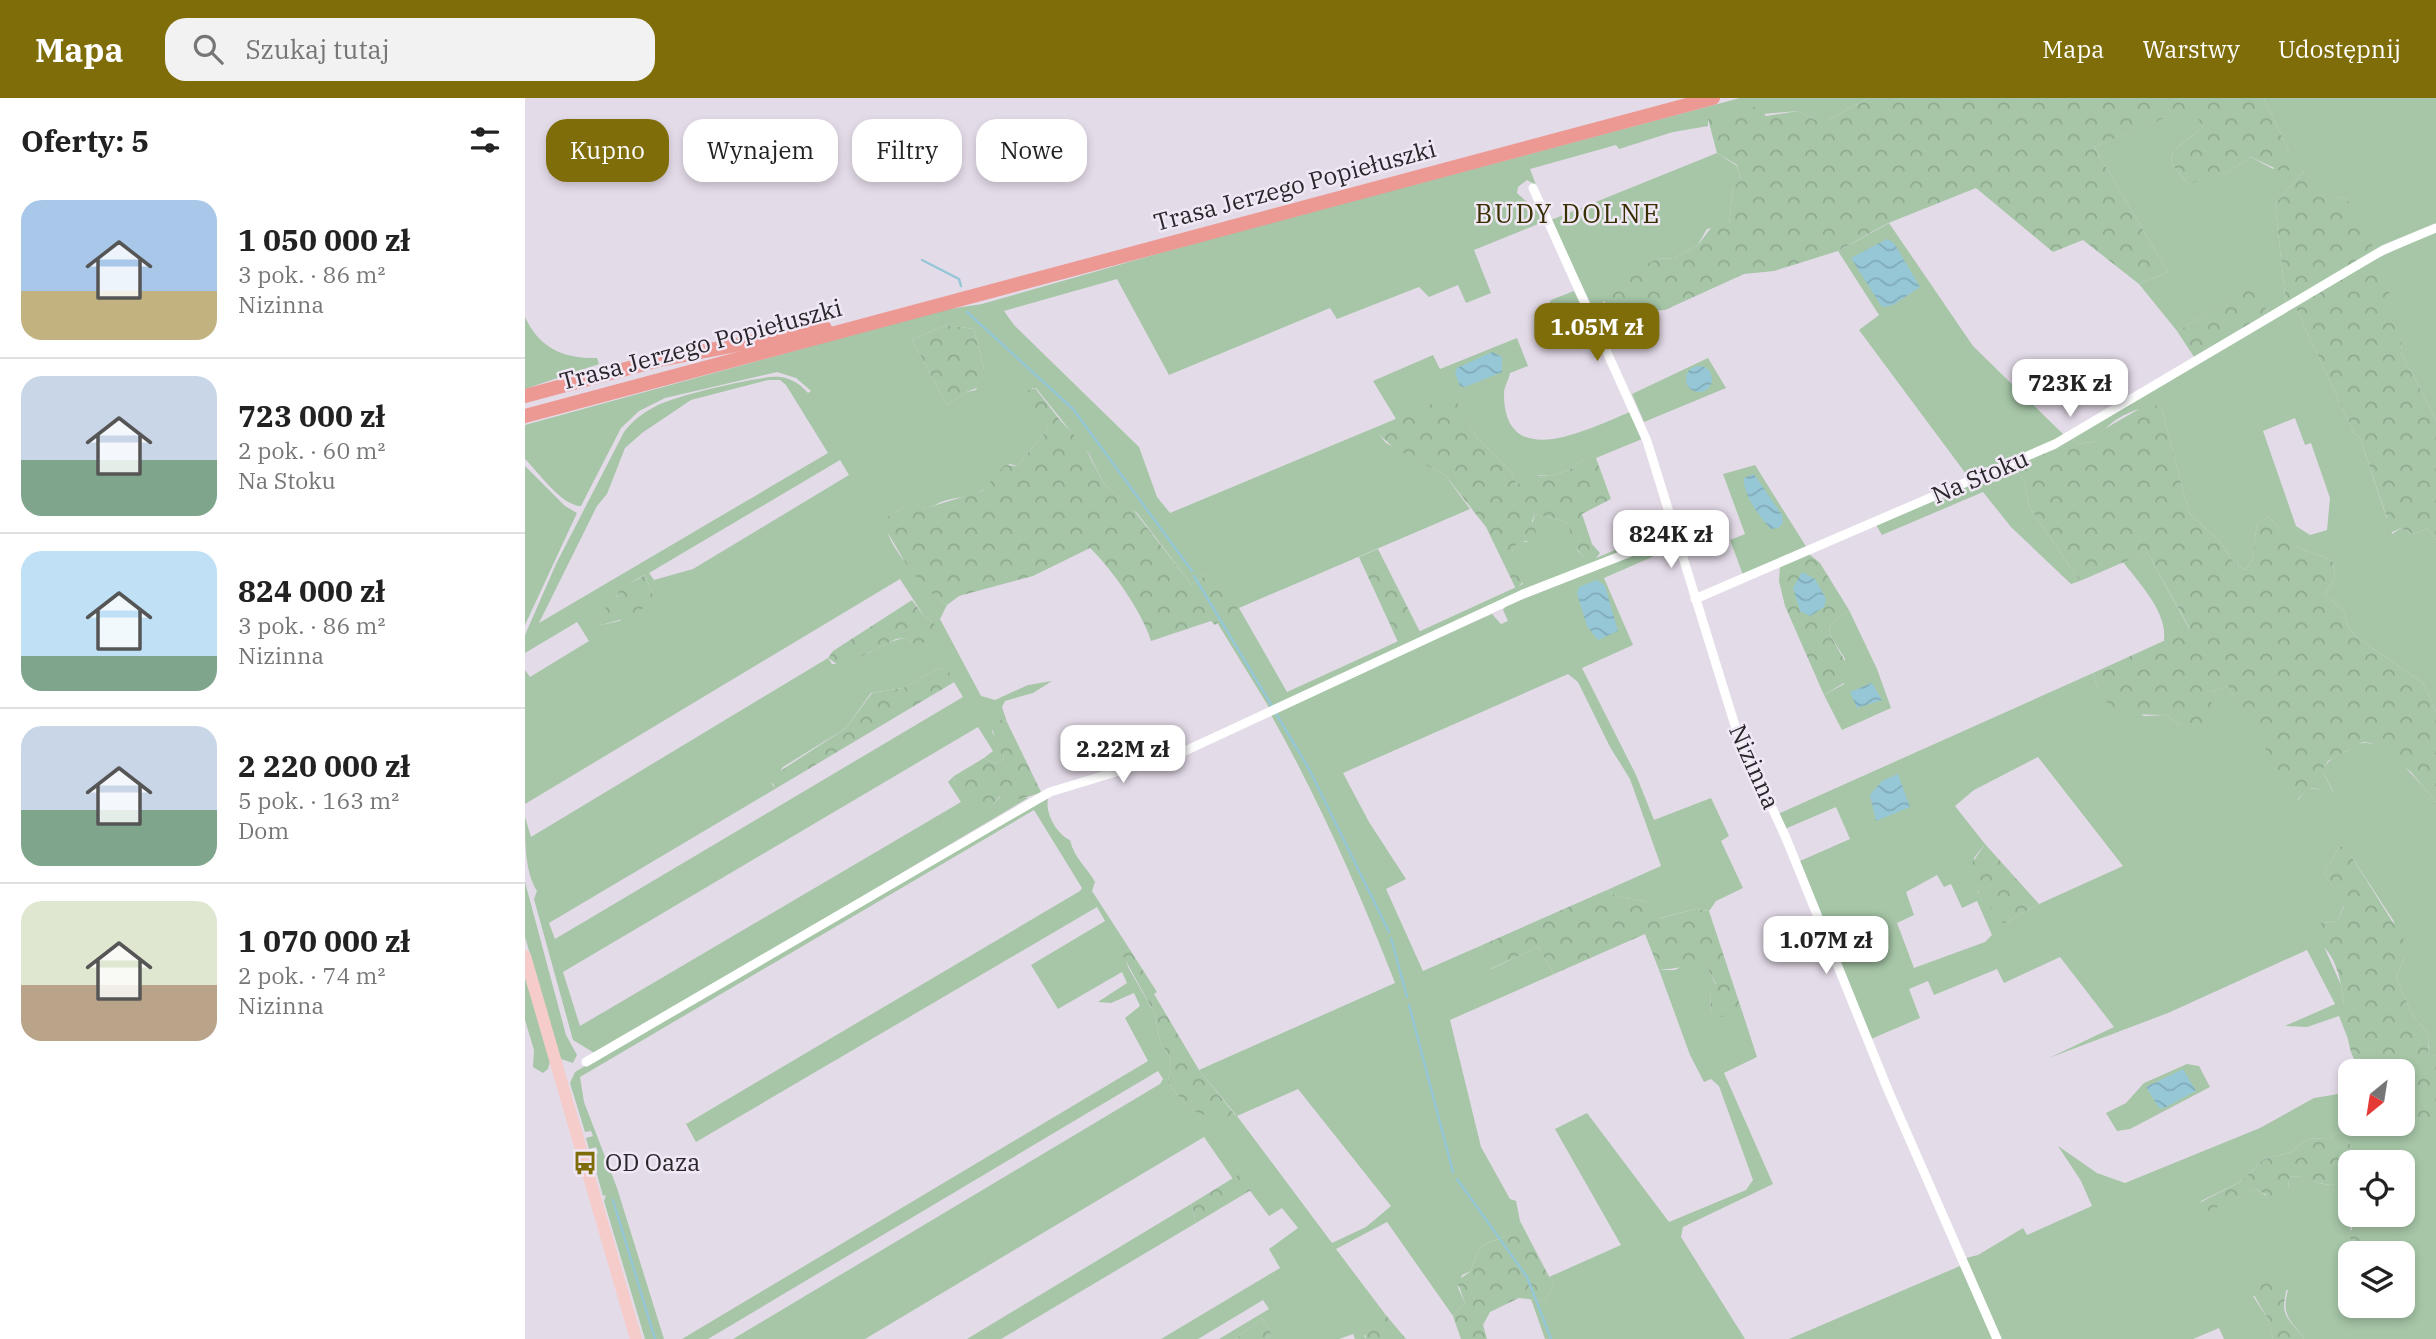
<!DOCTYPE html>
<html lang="pl">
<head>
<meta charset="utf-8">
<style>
	:root { --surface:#fff; --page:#f2f2f2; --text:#222; --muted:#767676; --line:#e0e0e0; --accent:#7f6d09 }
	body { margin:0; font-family:"IBM Plex Serif",serif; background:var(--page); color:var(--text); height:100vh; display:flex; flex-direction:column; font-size:26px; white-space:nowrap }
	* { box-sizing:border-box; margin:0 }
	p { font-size:23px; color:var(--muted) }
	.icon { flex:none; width:38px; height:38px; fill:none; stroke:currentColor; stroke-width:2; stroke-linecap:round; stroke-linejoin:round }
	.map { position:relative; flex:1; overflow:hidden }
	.panel { display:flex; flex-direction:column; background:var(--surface); width:525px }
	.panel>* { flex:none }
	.guide { position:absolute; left:21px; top:21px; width:665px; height:63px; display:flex; gap:14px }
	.needle { width:46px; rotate:210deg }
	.controls { position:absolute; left:1813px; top:961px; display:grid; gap:14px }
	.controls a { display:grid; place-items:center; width:77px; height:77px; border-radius:14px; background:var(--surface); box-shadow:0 4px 10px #0003; font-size:35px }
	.price { position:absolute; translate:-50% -60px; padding:0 16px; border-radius:14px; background:#fff; color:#222; font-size:23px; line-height:46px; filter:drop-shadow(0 2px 4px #0008) }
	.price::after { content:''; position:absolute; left:50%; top:42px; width:21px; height:16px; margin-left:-10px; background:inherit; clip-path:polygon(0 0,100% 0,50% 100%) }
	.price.selected { background:var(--accent); color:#fff }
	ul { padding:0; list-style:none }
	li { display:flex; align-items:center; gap:21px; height:175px; padding:0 21px }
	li+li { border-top:2px solid var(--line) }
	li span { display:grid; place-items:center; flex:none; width:196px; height:140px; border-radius:21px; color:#555 }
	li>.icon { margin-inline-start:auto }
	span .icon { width:84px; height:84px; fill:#fffc; stroke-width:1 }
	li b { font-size:30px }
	h2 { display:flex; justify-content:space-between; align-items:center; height:84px; padding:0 21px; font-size:30px }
	.tag { padding:0 24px; border-radius:21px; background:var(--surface); box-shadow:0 4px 10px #0003; font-size:24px; line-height:63px }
	.tag.selected { background:var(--accent); color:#fff }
	header { display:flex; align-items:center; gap:42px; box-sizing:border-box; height:98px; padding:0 35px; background:var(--accent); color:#fff }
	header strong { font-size:33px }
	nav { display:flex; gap:38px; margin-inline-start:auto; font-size:24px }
	.search { width:490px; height:63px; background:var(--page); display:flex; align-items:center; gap:18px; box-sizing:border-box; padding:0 24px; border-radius:21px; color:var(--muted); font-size:26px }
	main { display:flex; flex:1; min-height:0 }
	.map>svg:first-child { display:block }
	.green { fill:#a6c6a7; fill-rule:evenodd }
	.forest { fill:url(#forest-crowns) }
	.water { fill:url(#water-waves) }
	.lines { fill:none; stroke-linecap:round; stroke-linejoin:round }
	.stream { stroke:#96c7d7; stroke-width:2.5 }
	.minor { stroke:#fff; stroke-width:9 }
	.secondary { stroke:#f5ccc9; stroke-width:12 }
	.primary { stroke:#ec9994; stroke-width:14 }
	.labels { text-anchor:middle; stroke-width:5; stroke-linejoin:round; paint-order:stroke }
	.street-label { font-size:24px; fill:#2a262b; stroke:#f1e8f5 }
	.poi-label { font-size:24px; fill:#2a262b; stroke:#f1e8f5; text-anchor:start }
	.neighbourhood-label { font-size:26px; letter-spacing:2px; fill:#382f03; stroke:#f1e8f5 }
</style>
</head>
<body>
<header>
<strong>Mapa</strong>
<div class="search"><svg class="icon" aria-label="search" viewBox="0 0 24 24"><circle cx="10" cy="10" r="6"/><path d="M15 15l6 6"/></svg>Szukaj tutaj</div>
<nav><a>Mapa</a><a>Warstwy</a><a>Udostępnij</a></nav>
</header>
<main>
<section class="panel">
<h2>Oferty: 5<svg class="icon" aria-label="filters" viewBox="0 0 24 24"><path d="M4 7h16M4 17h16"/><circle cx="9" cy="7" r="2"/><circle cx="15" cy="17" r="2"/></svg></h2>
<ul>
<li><span style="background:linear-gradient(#a9c7e8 65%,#c2b280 0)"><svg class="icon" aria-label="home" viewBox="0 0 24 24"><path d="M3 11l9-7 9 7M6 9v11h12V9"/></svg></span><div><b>1 050 000 zł</b><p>3 pok. · 86 m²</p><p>Nizinna</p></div></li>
<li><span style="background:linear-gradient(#c9d6e8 60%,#7fa58c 0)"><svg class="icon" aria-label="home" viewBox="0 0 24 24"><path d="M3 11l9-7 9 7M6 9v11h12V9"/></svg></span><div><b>723 000 zł</b><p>2 pok. · 60 m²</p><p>Na Stoku</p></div></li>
<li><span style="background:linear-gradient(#bfe0f5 75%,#7fa58c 0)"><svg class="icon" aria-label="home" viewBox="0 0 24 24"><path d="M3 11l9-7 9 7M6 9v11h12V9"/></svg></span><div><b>824 000 zł</b><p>3 pok. · 86 m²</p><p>Nizinna</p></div></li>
<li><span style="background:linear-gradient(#c9d6e8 60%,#7fa58c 0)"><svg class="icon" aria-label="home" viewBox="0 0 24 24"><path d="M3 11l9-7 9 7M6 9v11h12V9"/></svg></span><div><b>2 220 000 zł</b><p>5 pok. · 163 m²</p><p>Dom</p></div></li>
<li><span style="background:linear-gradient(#dfe7d0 60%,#b9a48a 0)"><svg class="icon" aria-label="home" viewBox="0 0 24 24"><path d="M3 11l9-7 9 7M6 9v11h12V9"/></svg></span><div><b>1 070 000 zł</b><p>2 pok. · 74 m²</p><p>Nizinna</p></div></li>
</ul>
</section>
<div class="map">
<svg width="1911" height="1241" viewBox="0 0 1911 1241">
	<defs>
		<pattern id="forest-crowns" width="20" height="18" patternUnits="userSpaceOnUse" patternTransform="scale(1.75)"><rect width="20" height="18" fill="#a6c6a7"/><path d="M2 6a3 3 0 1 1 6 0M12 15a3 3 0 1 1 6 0" fill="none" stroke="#8faa90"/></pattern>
		<pattern id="water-waves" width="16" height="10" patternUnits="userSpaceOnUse" patternTransform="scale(1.75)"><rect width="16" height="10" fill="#96c7d7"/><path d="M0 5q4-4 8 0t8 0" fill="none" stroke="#81abb9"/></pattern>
	</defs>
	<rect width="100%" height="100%" fill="#e4dbe8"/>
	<g class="green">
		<path d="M1215 0H1344L1303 22H1291L1273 13 1183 21V28L1148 34 1094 51 1091 47 1005 71 1011 87 1002 82 993 89 992 95 1014 115 1018 124 949 152 966 195 941 205 933 187 904 199 894 189 812 221 805 210 644 277 592 181 479 213 489 227 614 349 632 399 645 415 849 330 861 345 920 377 945 411 714 510 762 594 998 486 987 452 992 444H1002L1010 416 1042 424 1052 452 1060 460H1071L1145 429 1140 437 745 611 693 526 682 476 667 487 612 415 579 386 564 356 511 290H507L523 331 492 368 485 366C471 373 468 388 454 394 444 399 433 399 422 402 414 404 406 410 397 411 387 412 379 410 370 414 338 428 406 495 422 507L415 521 456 598 470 602 503 587 527 583 508 595 480 603 477 609 482 624 477 622 467 633 479 661 471 666 459 660 468 653 453 629 38 874 55 928 436 704 423 684 429 678 430 686 468 706 476 698 503 700 71 956 48 942 9 801 12 793C0 774 0 744 0 719L6 739 303 560 307 566C334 567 354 544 380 540L390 547 410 526 399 518 375 481 0 706V572L5 579 64 543 52 524 0 555V537L31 466 99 334C108 322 119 314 133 307 151 298 235 277 255 279 266 280 275 286 283 295L286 293 271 280 252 274 140 300 114 313 96 330 56 408C37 408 14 375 0 361V327L418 212 457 206 674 144ZM421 227 449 231 459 272 451 292 441 294 422 307 387 242ZM243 282H255L261 287 303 355 14 525 72 408 82 396 100 350 117 335 166 302ZM315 362 324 377 168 471 129 482 124 475ZM120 477 128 497 94 523 76 527 68 522C87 508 96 487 120 477ZM415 570 423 574 438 599 30 841 24 825 250 691 247 686 258 669 321 630 346 595 378 590Z"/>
		<polygon points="1739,0 1911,0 1911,126 1848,155 1823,102 1799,94 1778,74 1750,106 1761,206 1744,215 1726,190 1652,233 1614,186 1643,174 1569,49 1667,8 1678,29 1648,53 1646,65 1662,85 1703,74 1726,59 1748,71 1764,54"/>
		<polygon points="1192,55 1212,68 1216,81 1208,90 1204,126 1182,131 1172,148 1149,160 1131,161 1078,204 1086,216 1114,214 1086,227 1080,236 1026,122"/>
		<polygon points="1364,125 1448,248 1539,337 1537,340 1444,380 1334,232 1354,217 1313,153"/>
		<polygon points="1911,133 1911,322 1876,254 1877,238 1842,165"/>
		<polygon points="1049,193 1059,213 1026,226 1020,214 1026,202"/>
		<path d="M1770 208 1829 335 1835 340 1867 436 1876 430 1887 436 1903 431 1911 442V613L1898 585 1830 538 1823 529 1819 513 1800 496 1810 479 1808 464C1798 456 1788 457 1777 451 1763 444 1754 430 1744 419L1732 426 1727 462 1720 472 1710 466 1696 445 1664 415 1636 308C1614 307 1582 321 1572 343L1554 346 1547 340ZM1770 320 1780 347 1786 345 1805 400 1802 432 1785 437 1771 428 1738 333Z"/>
		<path d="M0 219C14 250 39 261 72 260L74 266 0 291Z"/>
		<path d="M992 240 1003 268 985 275C984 282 979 288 979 296 979 376 1065 330 1105 314L1117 341 1071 360H1061L1044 372 1025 378 1014 377 992 387 986 374 953 341 928 298 871 321 848 283 908 257 915 271Z"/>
		<polygon points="1183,260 1201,290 1119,324 1107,296"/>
		<polygon points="1230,367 1282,450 1218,477 1205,442 1220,436 1198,376"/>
		<polygon points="0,368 40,408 52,415 0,527"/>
		<polygon points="1488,368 1499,383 1505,410 1555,483 1546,486 1486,429 1458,394 1357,437 1351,427"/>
		<path d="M1145 443 1150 449 1079 480 1108 547 1057 570 1111 677 1129 722 1186 700 1204 738 1196 743 1218 790 1191 803 1184 813 1171 811 1135 820 1120 803 1093 799 1082 792 1136 768 1105 681 1085 649 1053 584 1043 576 818 675 844 724 881 781 861 791 898 873 955 848 966 871 1013 849 1029 876 925 922 956 1049 985 1101 991 1103 995 1123 991 1133C964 1149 958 1135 946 1173L937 1177 933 1190 940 1205 928 1218 862 1124 811 1151 860 1216 847 1225 839 1238 841 1241H830L828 1236 814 1241H741L747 1236 737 1220 710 1241H694L744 1211 738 1202 673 1241H636L755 1170 744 1151 773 1130 757 1110 744 1118 713 1077 708 1081 679 1039 340 1241H208L635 986 638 981 633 973 183 1241H157L623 963 600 920 615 908 609 895 586 905 573 904 602 885 597 874 533 911 506 867 580 823 572 809 171 1044 161 1026 555 793 557 790 509 712 55 979 59 1004 92 1090 139 1241H120L79 1103 81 1097 78 1098 67 1058 73 1055 71 1049 64 1051 61 1040 68 1038 66 1033 60 1034 45 985 50 974 524 697C518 712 531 736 545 742 549 760 561 768 570 784L567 793 591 830 603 869 630 916 635 943 646 962 643 984C664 1015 673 1020 711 1017L674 972 870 885C834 792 794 702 745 615L967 516 976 526 983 523 978 512 981 508ZM773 991 866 1108 841 1129 807 1145 712 1018Z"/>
		<path d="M1622 454 1665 532 1639 543C1643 515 1615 486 1598 464Z"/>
		<polygon points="1324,512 1352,571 1366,610 1317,632 1299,597 1319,586 1320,561 1304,535 1306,526"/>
		<path d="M1568 575 1573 591 1619 618 1641 617 1656 628 1686 604V594L1703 588 1773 702 1783 690 1808 693 1797 672C1804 661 1811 658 1822 653 1828 649 1835 644 1842 645 1863 646 1898 688 1911 704V957L1903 961 1904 937 1887 916 1871 879 1880 858 1868 822 1825 756 1814 749 1799 775 1819 808 1812 823 1798 825 1797 844 1816 887 1825 946 1814 918 1782 929 1760 928 1810 906 1782 852 1643 915 1524 960 1589 929 1535 859 1479 885 1472 871 1409 897 1403 883 1384 891 1395 920 1346 941 1275 763 1325 741 1311 709 1260 731 1253 716ZM1513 659 1598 768 1514 806 1479 826 1464 803 1453 794 1449 760 1460 746 1430 708 1449 692ZM1412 777 1419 789 1426 786 1437 810 1452 803 1467 837 1460 844 1389 870 1372 825 1389 817 1381 794Z"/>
		<polygon points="0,784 41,937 52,957 48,965 36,961 0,839"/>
		<polygon points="1177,859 1191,887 1186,892 1185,917 1217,913 1232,959 1199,975 1248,1086 1158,1129 1156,1139 1220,1241 1020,1241 1006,1201 1019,1203 1029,1188 1024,1179 1096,1147 1030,1031 1062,1015 1144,1124 1221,1092 1228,1082 1194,988 1186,981 1179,984 1165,957 1134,872 1150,872"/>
		<polygon points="0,879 25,963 23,971 18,975 8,969 9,952 0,922"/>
		<polygon points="1662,966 1674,968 1685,989 1605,1031 1592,1033 1581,1015 1601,1005 1619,985"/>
		<path d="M1825 988V1026L1872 1027 1911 1024V1241H1779C1765 1220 1756 1219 1763 1192L1728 1198 1743 1221 1748 1241H1699L1694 1230 1668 1241H1476L1441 1160 1453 1157 1498 1130 1502 1137 1567 1108 1556 1083 1533 1048 1572 1075 1600 1085 1735 1030 1789 1000 1813 996ZM1814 1034 1825 1046 1828 1064H1878V1116L1846 1117 1844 1136 1825 1132 1830 1117 1825 1116C1825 1110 1827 1099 1824 1093 1819 1082 1806 1088 1798 1086 1785 1083 1779 1076 1764 1079L1763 1093 1740 1097 1731 1091 1671 1118 1676 1103 1715 1084 1739 1061 1766 1054 1782 1041 1804 1040ZM1825 1155H1878V1208H1825Z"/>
		<polygon points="666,1106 671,1125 476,1241 442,1241"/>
		<polygon points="1435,1168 1468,1241 1264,1241"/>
	</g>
	<g class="forest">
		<polygon points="1344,0 1739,0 1764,54 1767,71 1758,74 1726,59 1703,74 1663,86 1646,65 1648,53 1678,29 1666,9 1569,49 1643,174 1614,186 1558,142 1528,154 1451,90 1361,126 1313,153 1249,173 1219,176 1140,212 1086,216 1075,195 1131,161 1149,160 1172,148 1189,126 1204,126 1208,90 1216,81 1212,67 1192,55 1183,21 1232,8 1241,18 1273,13 1291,22 1303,22"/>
		<polygon points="1778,74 1800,94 1823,102 1847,145 1848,155 1761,206 1750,106"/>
		<polygon points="1842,165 1860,181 1877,238 1876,254 1911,322 1911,442 1903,431 1887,436 1876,430 1859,438 1853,427 1862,420 1835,340 1829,335 1770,208"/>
		<polygon points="1727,189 1744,215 1669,259 1652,233"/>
		<polygon points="421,227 449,231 459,272 466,280 463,286 441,294 422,307 387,242"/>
		<path d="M510 290 535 322 558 346 579 386 607 410 667 487 682 476 694 474 713 510 690 527 686 523 626 543C618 515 586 470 565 450L508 478 434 498 422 507 405 494 384 471 360 430V422L367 415 379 411H398L457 393 480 367 492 368 523 331 519 322 499 300 501 293Z"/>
		<polygon points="928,297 953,341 986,374 992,387 1004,377 1025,378 1044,372 1061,360 1071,360 1086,401 1057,416 1067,446 1075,455 1071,460 1060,460 1050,449 1042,424 1010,416 1007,423 1012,437 1007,442 992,445 987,452 999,483 991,491 961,429 920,377 869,350 850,333 849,330"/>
		<path d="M1621 307 1636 308 1664 415 1696 445 1710 466 1720 472 1727 462 1732 426 1744 419C1754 430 1764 444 1777 451 1788 457 1798 456 1808 464L1810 479 1800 496 1819 513 1823 529 1830 538 1898 585 1911 613V704L1886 674 1846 645 1838 644 1803 663 1797 672 1808 694 1801 698 1794 691 1784 690 1772 702 1764 699 1758 692 1760 684 1703 588 1686 594V604L1695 615 1678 630 1656 628 1641 617 1590 616 1573 591 1568 575 1665 531 1622 454 1555 483 1505 410 1499 383 1488 368 1547 340 1554 346 1572 343 1576 333Z"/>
		<polygon points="853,451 895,534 873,544 834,459"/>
		<polygon points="1284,456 1295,465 1324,512 1306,526 1304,535 1325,572 1322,583 1299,597 1260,508 1254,483 1255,468"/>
		<path d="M120 477 128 497C120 517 95 522 76 527L67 522C79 515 82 505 93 498L94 492Z"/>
		<path d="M387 502 399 518 410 526C412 539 402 545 390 547L380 540 371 541 316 569 303 560 308 553Z"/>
		<polygon points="415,570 423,573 431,583 250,691 246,679 321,630 347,595 378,590"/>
		<path d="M477 622 482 624 516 694C506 699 485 705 475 698L468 706 452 711 430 686 429 678 459 660 471 666 479 661 471 645 466 624Z"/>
		<path d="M1460 746 1514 806 1479 826C1467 812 1446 788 1443 771Z"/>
		<path d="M1814 749H1819L1825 756 1879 842 1880 858 1871 879 1887 916 1904 937 1903 960 1911 957V1024L1890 1034 1871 1026H1878V973H1837C1834 967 1828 961 1826 954 1815 918 1826 859 1785 839L1792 826 1812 823 1819 809 1799 775Z"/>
		<polygon points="1082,792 1093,799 1120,803 1136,820 1171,811 1184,813 1217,913 1196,919 1185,918 1186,892 1191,886 1177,860 1168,868 1134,872 1120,836 1029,876 1013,849 965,871 955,848"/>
		<path d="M591 830 632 894 629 896 674 972 711 1018C672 1020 665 1016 643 984L646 962 635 943 630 916 597 856Z"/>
		<path d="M1814 1034 1825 1046 1828 1064H1825V1094C1818 1083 1810 1088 1799 1086 1785 1084 1779 1076 1764 1079L1763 1093C1749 1101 1744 1099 1731 1091L1671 1119 1662 1111 1715 1084 1739 1061 1766 1054 1782 1041 1804 1040Z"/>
		<polygon points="713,1077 716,1077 726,1092 671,1125 666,1106"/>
		<polygon points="1830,1117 1846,1117 1846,1144 1837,1149 1829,1147 1825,1139"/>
		<path d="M995 1123 1029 1188 1019 1203 994 1200 965 1214 958 1227 962 1241H936L928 1218 940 1205 932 1183 946 1173C958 1135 963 1150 990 1133Z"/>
		<path d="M1741 1172 1752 1174C1770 1194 1754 1199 1761 1217 1765 1225 1774 1233 1779 1241H1748L1743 1221 1726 1192 1734 1176Z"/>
		<polygon points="860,1216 881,1241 841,1241 838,1227"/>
		<polygon points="737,1220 747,1236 741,1241 710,1241"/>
	</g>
	<g class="water">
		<polygon points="1362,141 1369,145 1395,189 1368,207 1357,209 1326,160"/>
		<polygon points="967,254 977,259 977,274 940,289 935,288 930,275 932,270"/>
		<circle cx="1174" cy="281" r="13"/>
		<path d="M1229 376 1257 417 1258 425 1253 430 1246 431C1235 420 1217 395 1219 380Z"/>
		<polygon points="1277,474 1290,481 1301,501 1299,509 1285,518 1275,513 1268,490"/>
		<polygon points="1072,482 1080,488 1093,533 1073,542 1062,528 1052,495 1054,489"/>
		<polygon points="1347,585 1357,602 1332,610 1325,594"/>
		<polygon points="1373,676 1385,709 1351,723 1345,697 1357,683"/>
		<polygon points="1658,971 1671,993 1639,1010 1634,1010 1621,989"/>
	</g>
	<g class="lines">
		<g class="stream">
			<polyline points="397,162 434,181 436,188"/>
			<polyline points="442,214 548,311 667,473"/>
			<polyline points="669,478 747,608"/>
			<polyline points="750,614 784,671 864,834"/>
			<polyline points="866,840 882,899"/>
			<polyline points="884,907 928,1074"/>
			<polyline points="932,1081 1002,1179 1026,1241"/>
			<polyline points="88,1102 130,1241"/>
		</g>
		<g class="minor">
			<polyline points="1008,90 1122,343 1212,634 1261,740 1363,992 1472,1241"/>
			<polyline points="1170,501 1530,346 1858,152 1911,130"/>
			<polyline points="61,964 525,694 660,653 998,496 1152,436"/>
		</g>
		<polyline class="secondary" points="0,858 111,1241"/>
		<g class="primary">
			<polyline points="0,298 138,261 300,230"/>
			<polyline points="0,318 1188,0"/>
		</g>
	</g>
	<defs>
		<g id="bus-bare" transform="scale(1.89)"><path d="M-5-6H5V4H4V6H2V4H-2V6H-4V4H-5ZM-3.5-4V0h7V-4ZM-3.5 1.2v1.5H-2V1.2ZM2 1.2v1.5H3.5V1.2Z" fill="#7f6d09" stroke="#f1e8f5" stroke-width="2.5" paint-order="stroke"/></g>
	</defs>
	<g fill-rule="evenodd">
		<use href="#bus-bare" x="60" y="1065"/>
	</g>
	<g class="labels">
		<g class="street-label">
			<text transform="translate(770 88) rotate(-15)" y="8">Trasa Jerzego Popiełuszki</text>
			<text transform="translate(176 247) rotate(-15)" y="8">Trasa Jerzego Popiełuszki</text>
			<text transform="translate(1455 379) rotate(-23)" y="8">Na Stoku</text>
			<text transform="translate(1229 669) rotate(66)" y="8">Nizinna</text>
		</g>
		<g class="poi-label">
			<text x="80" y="1073">OD Oaza</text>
		</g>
		<g class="neighbourhood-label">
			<text x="1043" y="125">BUDY DOLNE</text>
		</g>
	</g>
</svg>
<div class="controls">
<a><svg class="needle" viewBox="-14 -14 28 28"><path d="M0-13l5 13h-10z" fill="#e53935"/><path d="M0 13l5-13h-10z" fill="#767676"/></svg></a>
<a><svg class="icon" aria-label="locate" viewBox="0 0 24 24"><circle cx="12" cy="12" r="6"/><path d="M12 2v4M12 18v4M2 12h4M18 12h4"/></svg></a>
<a><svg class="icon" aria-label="layers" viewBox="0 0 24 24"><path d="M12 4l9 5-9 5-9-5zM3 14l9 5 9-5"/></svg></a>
</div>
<b class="price selected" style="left:1072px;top:265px">1.05M zł</b>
<b class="price" style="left:1545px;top:321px">723K zł</b>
<b class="price" style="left:1146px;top:472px">824K zł</b>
<b class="price" style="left:598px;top:687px">2.22M zł</b>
<b class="price" style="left:1301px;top:878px">1.07M zł</b>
<div class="guide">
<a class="tag selected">Kupno</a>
<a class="tag">Wynajem</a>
<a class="tag">Filtry</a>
<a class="tag">Nowe</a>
</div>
</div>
</main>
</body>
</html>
